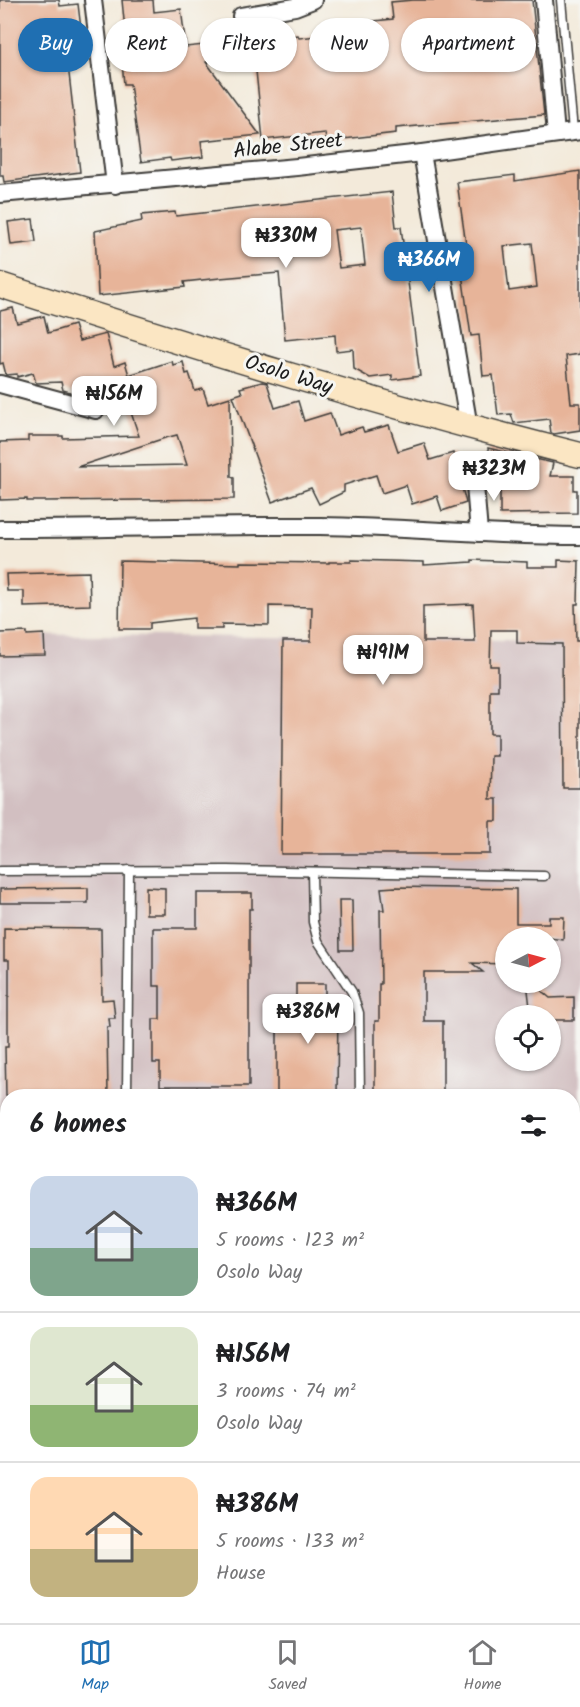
<!DOCTYPE html>
<html lang="en">
<head>
<meta charset="utf-8">
<style>
	:root { --surface:#fff; --page:#f6f6f6; --text:#202124; --muted:#757577; --line:#e0e0e0; --accent:#1f6fb2 }
	body { margin:0; font-family:Kalam,sans-serif; background:var(--page); color:var(--text); height:100vh; display:flex; flex-direction:column; font-size:22px; white-space:nowrap }
	* { box-sizing:border-box; margin:0 }
	p { font-size:20px; color:var(--muted) }
	.icon { flex:none; width:33px; height:33px; fill:none; stroke:currentColor; stroke-width:2; stroke-linecap:round; stroke-linejoin:round }
	.map { position:relative; flex:1; overflow:hidden }
	.details { position:absolute; left:0px; top:1089px; width:580px; height:534px; display:flex; flex-direction:column; background:var(--surface); border-radius:24px 24px 0 0; box-shadow:0 2px 4px #0004 }
	.details>* { flex:none }
	.banner { position:absolute; left:18px; top:18px; width:544px; height:54px; display:flex; gap:12px }
	.needle { width:39px; rotate:84deg }
	.buttons { position:absolute; left:495px; top:927px; display:grid; gap:12px }
	.buttons a { display:grid; place-items:center; width:66px; height:66px; border-radius:50%; background:var(--surface); box-shadow:0 2px 4px #0004; font-size:30px }
	.price { position:absolute; translate:-50% -51px; padding:0 14px; border-radius:12px; background:#fff; color:#222; font-size:20px; line-height:39px; filter:drop-shadow(0 2px 3px #0008) }
	.price::after { content:''; position:absolute; left:50%; top:36px; width:18px; height:14px; margin-left:-9px; background:inherit; clip-path:polygon(0 0,100% 0,50% 100%) }
	.price.active { background:var(--accent); color:#fff }
	ul { padding:0; list-style:none }
	li { display:flex; align-items:center; gap:18px; height:150px; padding:0 30px }
	li+li { border-top:2px solid var(--line) }
	li span { display:grid; place-items:center; flex:none; width:168px; height:120px; border-radius:18px; color:#555 }
	li>.icon { margin-inline-start:auto }
	span .icon { width:72px; height:72px; fill:#fffc; stroke-width:1 }
	li b { font-size:26px }
	h2 { display:flex; justify-content:space-between; align-items:center; height:72px; padding:0 30px; font-size:26px }
	.chip { padding:0 21px; border-radius:27px; background:var(--surface); box-shadow:0 2px 4px #0004; font-size:21px; line-height:54px }
	.chip.active { background:var(--accent); color:#fff }
	.tab-bar { display:flex; justify-content:space-around; align-items:center; height:84px; border-top:2px solid var(--line); background:var(--surface); font-size:16px; color:var(--muted) }
	.tab-bar a { display:grid; justify-items:center; gap:3px }
	.tab-bar .active { color:var(--accent) }
	.map>svg:first-child { display:block }
	.industrial { fill:#d2bfc1; fill-rule:evenodd }
	.building { fill:#e7b499; fill-rule:evenodd }
	.lines { fill:none; stroke-linecap:round; stroke-linejoin:round }
	.service-casing { stroke:#3c3b38; stroke-width:11 }
	.minor-casing { stroke:#3c3b38; stroke-width:20 }
	.secondary-casing { stroke:#3c3b38; stroke-width:27 }
	.service { stroke:#fff; stroke-width:8 }
	.minor { stroke:#fff; stroke-width:16 }
	.secondary { stroke:#fbe6c3; stroke-width:24 }
	.labels { text-anchor:middle; stroke-width:6; stroke-linejoin:round; paint-order:stroke }
	.street-label { font-size:21px; fill:#1c1c1c; stroke:#f6f6f2 }
</style>
</head>
<body>
<div class="map">
<svg width="580" height="1623" viewBox="0 0 580 1623">
	<rect width="100%" height="100%" fill="#f6f6f2"/>
	<filter id="ink" filterUnits="userSpaceOnUse"><feTurbulence type="fractalNoise" baseFrequency=".0167" numOctaves="2"/><feDisplacementMap in="SourceGraphic" scale="12" xChannelSelector="R" yChannelSelector="G"/><feConvolveMatrix kernelMatrix="1 2 1 2 8 2 1 2 1" color-interpolation-filters="sRGB"/></filter>
	<filter id="wash" filterUnits="userSpaceOnUse"><feTurbulence type="fractalNoise" baseFrequency=".008" numOctaves="4" result="noise"/><feDisplacementMap in="SourceGraphic" scale="24" xChannelSelector="R" yChannelSelector="G"/><feGaussianBlur stdDeviation="1.35" result="paint"/><feColorMatrix in="noise" values="0 0 0 0 0 0 0 0 0 0 0 0 0 0 0 0 0 1.4 0 .05"/><feComposite in="paint" operator="in"/></filter>
	<g filter="url(#wash)">
		<rect width="100%" height="100%" fill="#f3eada"/>
		<path class="industrial" d="M0 634 580 641V1623H0ZM506 938H550V982H506ZM506 1016H550V1060H506ZM8 1096H573V1616H8Z"/>
		<g id="blocks">
			<g class="building">
				<polygon points="0,0 59,0 60,6 78,4 84,54 67,56 80,172 4,182 3,176 0,176"/>
				<polygon points="122,0 153,0 154,12 181,9 186,47 298,35 299,38 356,32 355,23 393,19 391,2 413,0 532,0 544,115 396,128 396,133 326,141 325,133 263,140 256,71 254,71 253,56 206,62 260,135 201,141 203,157 171,161 170,158 141,162 130,84 124,84 121,51 127,51"/>
				<path d="M580 171V354L566 356 571 403H580V430L554 434 551 433 549 419 514 423 511 414 498 415 493 375 483 376 479 335 471 336 461 267 469 266 457 182 515 175V181ZM532 243 537 287 509 291 504 246Z"/>
				<path d="M392 192 396 227H401L420 376 392 380V375L370 378 354 369 353 349 336 351 335 335 285 340 279 273 220 278 184 282 185 287 98 296 95 231 142 221 141 215 175 212 176 216ZM361 227 365 265 339 268 334 230Z"/>
				<polygon points="33,219 36,242 11,245 8,222"/>
				<path d="M13 308 17 323 44 316 48 333 74 325 79 341 106 334 114 366 125 362 129 375 172 361 173 365 183 362 186 374 189 373 195 391 203 389 208 404 230 397 231 477 234 478V499L44 501H27V499L0 500V442L28 441V436H63V438L139 436 124 392 100 399 97 389 77 394 63 390 61 382 36 383 33 373 17 377V374L6 375 3 363 0 364V311ZM177 435 187 465 77 467 165 438Z"/>
				<polygon points="262,382 267,383 275,408 298,401 304,421 330,413 338,435 362,427 364,432 389,425 398,451 424,443 430,460 453,453 466,503 442,511 437,496 412,504 406,485 382,493 376,475 344,485 344,492 319,504 311,488 272,502 233,396 242,393 240,388"/>
				<polygon points="488,448 553,463 550,476 574,476 574,490 577,490 577,513 500,514 500,469 489,466"/>
				<path d="M351 560 424 562V565L472 562V560L527 562V567H558V560L579 561 578 604H575L576 641H580V788H563L562 644 517 643V630H491L490 666H498V690H490V734H497V756H491L490 799H497V821H490V854H281L283 641H311L312 607 269 606V625L222 624V629H194V618L150 623V629H119L120 561 240 564V562L329 563V562H351ZM473 604 475 642H423V606Z"/>
				<polygon points="89,572 90,605 24,607 24,591 7,591 6,574"/>
				<polygon points="27,632 27,635 44,634 45,655 0,656 0,633"/>
				<polygon points="146,887 165,888 165,914 146,914"/>
				<polygon points="395,887 516,889 516,923 549,923 549,917 564,917 563,940 550,938 506,938 506,964 472,963 483,972 424,972 424,1021 443,1021 443,1096 375,1096 375,1021 379,1021 379,984 381,984 380,910 384,910 381,888"/>
				<polygon points="88,888 88,903 0,903 0,889"/>
				<polygon points="197,893 252,893 252,909 249,909 249,1086 160,1086 160,1063 153,1063 153,1019 160,1019 160,986 153,986 153,928 197,928"/>
				<polygon points="339,900 352,900 353,950 340,950"/>
				<polygon points="4,928 101,929 102,1000 113,999 115,1018 109,1018 110,1027 107,1027 108,1096 6,1096 5,1047 8,1047 8,996 9,996 9,960 4,960"/>
				<polygon points="527,982 531,982 550,998 574,997 574,1020 550,1020 550,1016 531,1016"/>
				<polygon points="296,984 325,984 325,1007 338,1007 337,1096 277,1096 277,1006 296,1006"/>
			</g>
		</g>
	</g>
	<g filter="url(#ink)">
		<use href="#blocks" fill-opacity="0" stroke="#3c3b38" stroke-width="1.5"/>
		<g class="lines">
			<g class="service-casing">
				<g id="service">
					<polyline points="561,0 573,131"/>
					<polyline points="0,871 228,870 544,876"/>
					<polyline points="312,872 313,922 318,941 352,992 359,1013 360,1096"/>
					<polyline points="127,1096 129,870"/>
					<polyline points="573,1314 580,1314"/>
					<polyline points="0,1315 8,1315"/>
				</g>
			</g>
			<g class="minor-casing">
				<g id="minor">
					<polyline points="93,0 115,185"/>
					<polyline points="544,0 556,134"/>
					<polyline points="241,16 295,7 313,0"/>
					<polyline points="422,153 469,427"/>
					<polyline points="0,194 297,167 422,153 580,131"/>
					<polyline points="0,384 96,410"/>
					<polyline points="474,473 479,533"/>
					<path d="M0 529C107 529 213 525 320 526 407 527 493 536 580 536"/>
				</g>
			</g>
			<g class="secondary-casing">
				<path id="secondary" d="M0 285C192 347 384 406 580 455"/>
			</g>
			<use href="#service" class="service"/>
			<use href="#minor" class="minor"/>
			<use href="#secondary" class="secondary"/>
		</g>
	</g>
	<g class="labels">
		<g class="street-label">
			<text transform="translate(288 145) rotate(-6)" y="7">Alabe Street</text>
			<text transform="translate(289 374) rotate(17)" y="7">Osolo Way</text>
		</g>
	</g>
</svg>
<div class="buttons">
<a><svg class="needle" viewBox="-14 -14 28 28"><path d="M0-13l5 13h-10z" fill="#e53935"/><path d="M0 13l5-13h-10z" fill="#757577"/></svg></a>
<a><svg class="icon" aria-label="locate" viewBox="0 0 24 24"><circle cx="12" cy="12" r="6"/><path d="M12 2v4M12 18v4M2 12h4M18 12h4"/></svg></a>
</div>
<b class="price" style="left:286px;top:269px">₦330M</b>
<b class="price active" style="left:429px;top:293px">₦366M</b>
<b class="price" style="left:114px;top:427px">₦156M</b>
<b class="price" style="left:494px;top:502px">₦323M</b>
<b class="price" style="left:383px;top:686px">₦191M</b>
<b class="price" style="left:308px;top:1045px">₦386M</b>
<div class="banner">
<a class="chip active">Buy</a>
<a class="chip">Rent</a>
<a class="chip">Filters</a>
<a class="chip">New</a>
<a class="chip">Apartment</a>
</div>
<section class="details">
<h2>6 homes<svg class="icon" aria-label="filters" viewBox="0 0 24 24"><path d="M4 7h16M4 17h16"/><circle cx="9" cy="7" r="2"/><circle cx="15" cy="17" r="2"/></svg></h2>
<ul>
<li><span style="background:linear-gradient(#c9d6e8 60%,#7fa58c 0)"><svg class="icon" aria-label="home" viewBox="0 0 24 24"><path d="M3 11l9-7 9 7M6 9v11h12V9"/></svg></span><div><b>₦366M</b><p>5 rooms · 123 m²</p><p>Osolo Way</p></div></li>
<li><span style="background:linear-gradient(#dfe7d0 65%,#8fb573 0)"><svg class="icon" aria-label="home" viewBox="0 0 24 24"><path d="M3 11l9-7 9 7M6 9v11h12V9"/></svg></span><div><b>₦156M</b><p>3 rooms · 74 m²</p><p>Osolo Way</p></div></li>
<li><span style="background:linear-gradient(#ffd9b3 60%,#c2b280 0)"><svg class="icon" aria-label="home" viewBox="0 0 24 24"><path d="M3 11l9-7 9 7M6 9v11h12V9"/></svg></span><div><b>₦386M</b><p>5 rooms · 133 m²</p><p>House</p></div></li>
</ul>
</section>
</div>
<nav class="tab-bar">
<a class="active"><svg class="icon" aria-label="map" viewBox="0 0 24 24"><path d="M3 6l6-2 6 2 6-2v14l-6 2-6-2-6 2zM9 4v14M15 6v14"/></svg>Map</a>
<a><svg class="icon" aria-label="saved" viewBox="0 0 24 24"><path d="M7 4h10v16l-5-4-5 4z"/></svg>Saved</a>
<a><svg class="icon" aria-label="home" viewBox="0 0 24 24"><path d="M3 11l9-7 9 7M6 9v11h12V9"/></svg>Home</a>
</nav>
</body>
</html>
